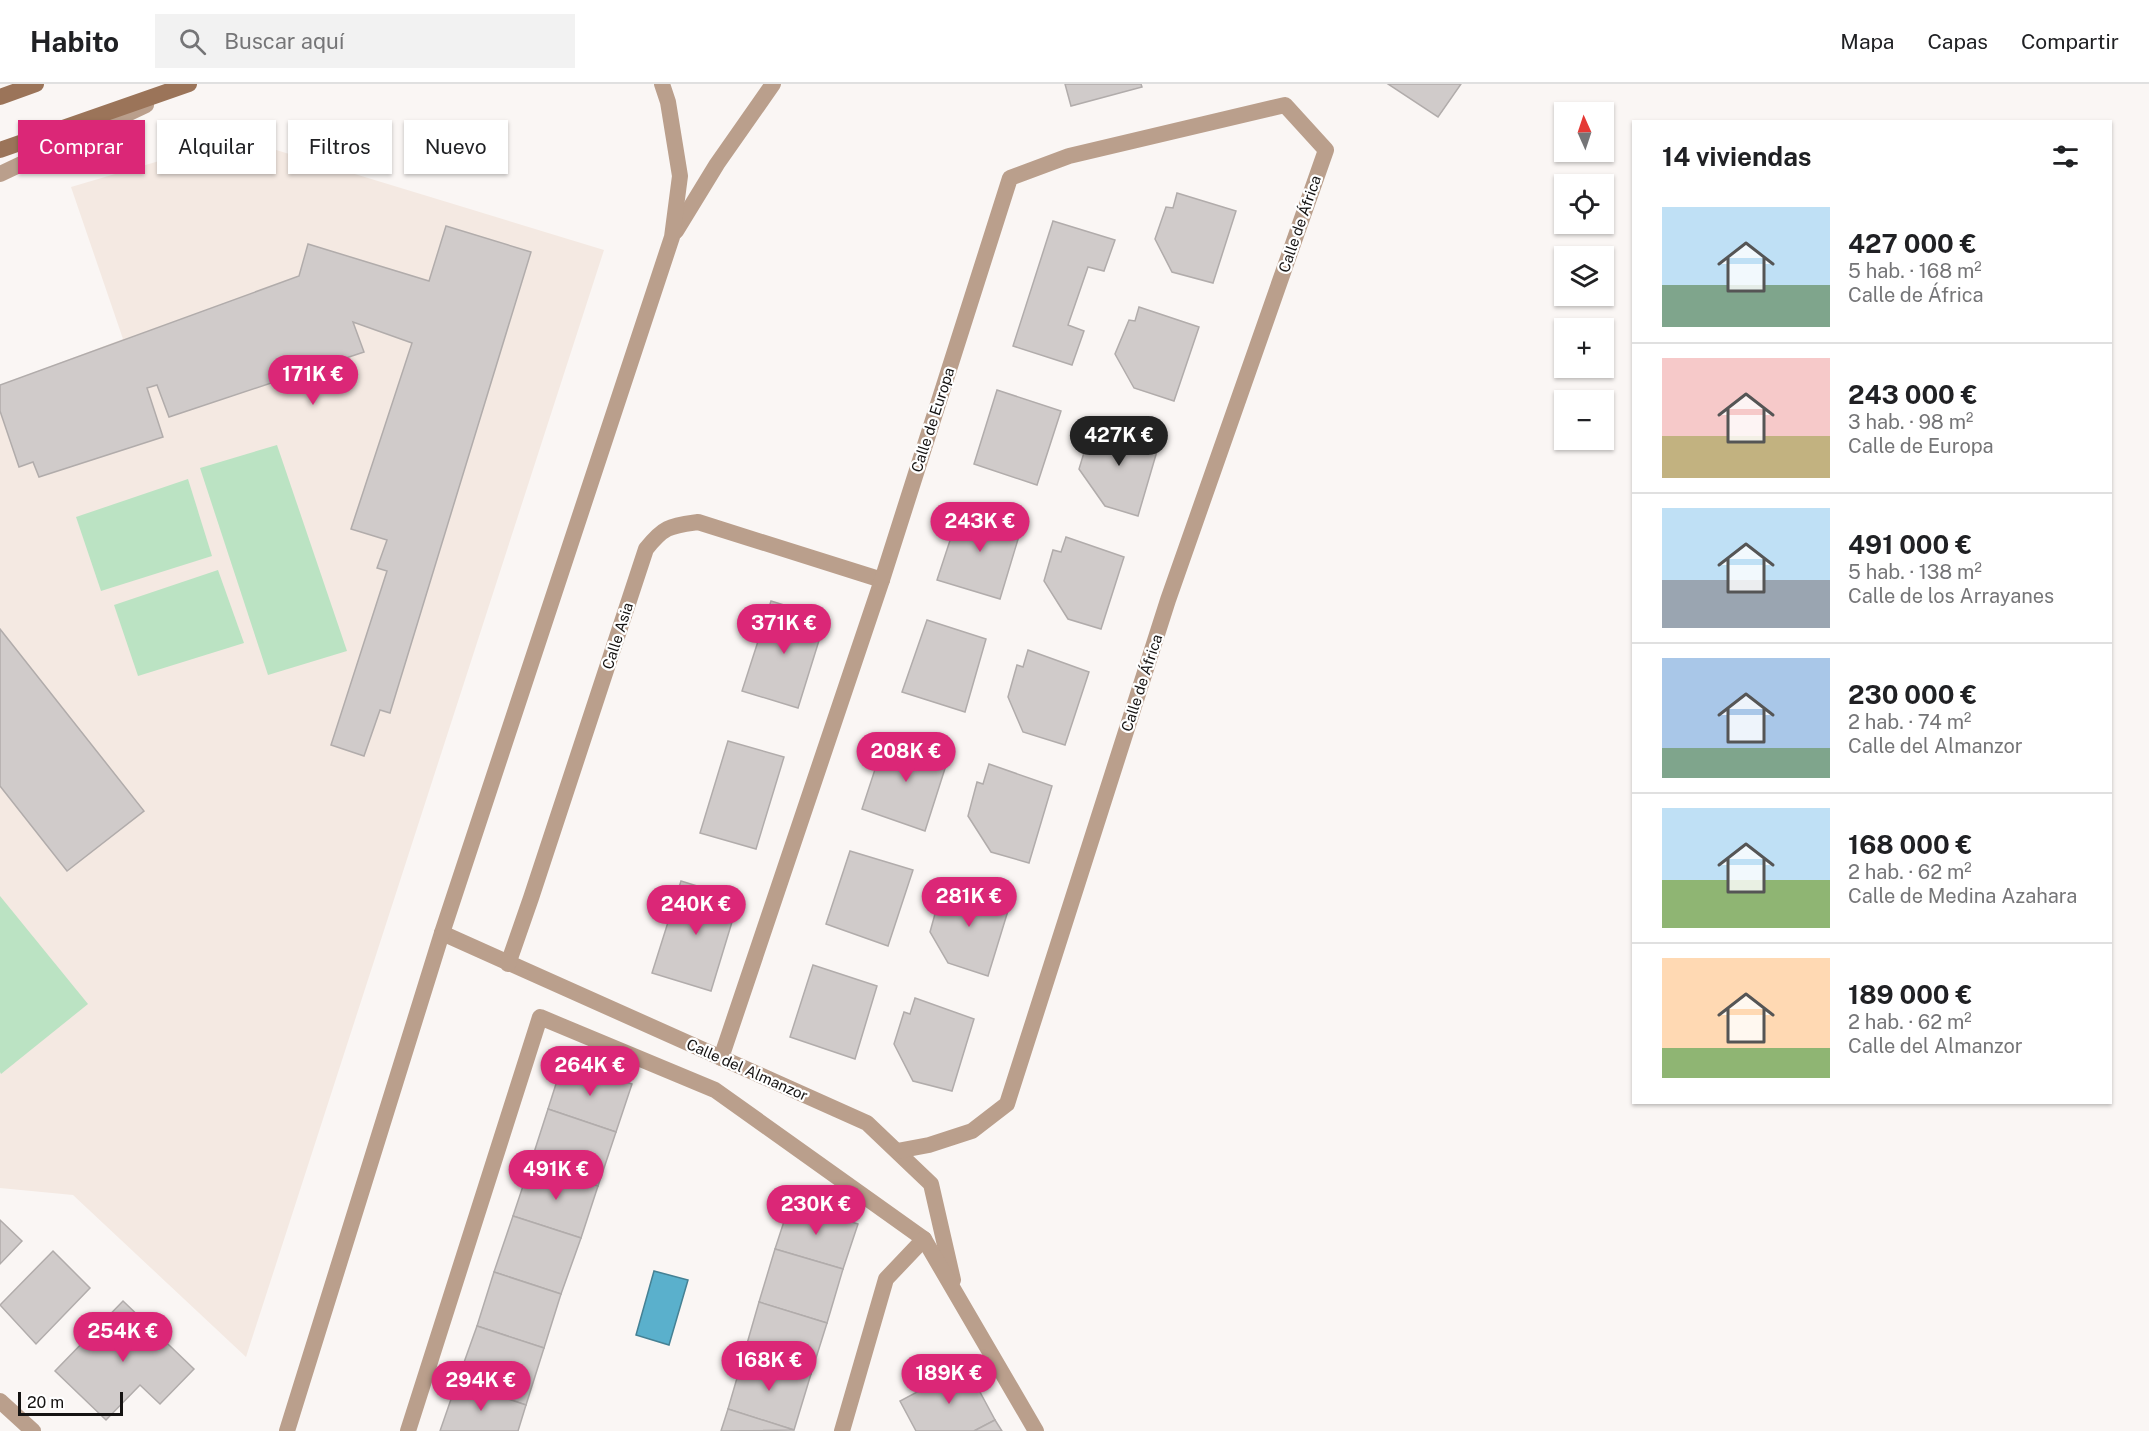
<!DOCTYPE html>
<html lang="es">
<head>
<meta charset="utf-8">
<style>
	:root { --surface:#fff; --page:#f2f2f2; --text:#202124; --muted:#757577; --line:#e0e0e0; --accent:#db2777 }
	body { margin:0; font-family:"Public Sans",sans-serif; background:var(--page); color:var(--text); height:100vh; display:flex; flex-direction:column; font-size:22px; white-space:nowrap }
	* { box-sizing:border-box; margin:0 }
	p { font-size:20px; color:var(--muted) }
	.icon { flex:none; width:33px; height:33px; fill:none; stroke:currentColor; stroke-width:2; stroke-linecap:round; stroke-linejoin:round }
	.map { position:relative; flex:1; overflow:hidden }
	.side { position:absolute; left:1632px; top:36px; width:480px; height:984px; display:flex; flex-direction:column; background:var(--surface); border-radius:0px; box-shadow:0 2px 4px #0004 }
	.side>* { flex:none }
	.banner { position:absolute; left:18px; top:36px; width:570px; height:54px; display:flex; gap:12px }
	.needle { width:39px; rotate:357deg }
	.fabs { position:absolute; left:1554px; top:18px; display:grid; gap:12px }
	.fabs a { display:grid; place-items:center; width:60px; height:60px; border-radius:0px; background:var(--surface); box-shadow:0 2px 4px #0004; font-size:30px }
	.scale { position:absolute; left:18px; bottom:15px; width:105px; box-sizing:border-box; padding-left:6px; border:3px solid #151312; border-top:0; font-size:16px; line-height:21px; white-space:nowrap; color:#151312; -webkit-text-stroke:4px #fff; paint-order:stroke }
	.price { position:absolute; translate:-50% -51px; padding:0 14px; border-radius:21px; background:var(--accent); color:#fff; font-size:20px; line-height:39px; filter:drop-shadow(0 2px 3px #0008) }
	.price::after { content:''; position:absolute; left:50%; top:36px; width:18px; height:14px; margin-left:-9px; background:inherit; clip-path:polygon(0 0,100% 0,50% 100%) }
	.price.on { background:#222; color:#fff }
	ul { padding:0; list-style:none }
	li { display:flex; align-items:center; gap:18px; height:150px; padding:0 30px }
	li+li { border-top:2px solid var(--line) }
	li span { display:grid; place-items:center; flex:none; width:168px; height:120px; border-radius:0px; color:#555 }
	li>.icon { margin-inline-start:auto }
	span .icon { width:72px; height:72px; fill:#fffc; stroke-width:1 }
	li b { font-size:26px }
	h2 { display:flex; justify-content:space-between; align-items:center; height:72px; padding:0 30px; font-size:26px }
	.tag { padding:0 21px; border-radius:0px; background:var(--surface); box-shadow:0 2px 4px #0004; font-size:21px; line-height:54px }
	.tag.on { background:var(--accent); color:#fff }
	header { display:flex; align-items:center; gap:36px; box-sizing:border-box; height:84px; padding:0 30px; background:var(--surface); border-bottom:2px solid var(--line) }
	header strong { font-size:28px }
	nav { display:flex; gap:33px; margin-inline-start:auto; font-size:21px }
	.search { width:420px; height:54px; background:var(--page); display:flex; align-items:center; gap:15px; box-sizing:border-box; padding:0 21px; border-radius:0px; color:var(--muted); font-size:22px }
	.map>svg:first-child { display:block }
	.built { fill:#f4e9e2 }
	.green { fill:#bbe3c3 }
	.water { fill:#5ab0cc; stroke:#458194; stroke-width:1.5 }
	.building { fill:#d0cbca; stroke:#b1acab; stroke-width:1.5 }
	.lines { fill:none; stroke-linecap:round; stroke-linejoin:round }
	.minor { stroke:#ba9f8c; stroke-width:16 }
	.tertiary { stroke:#ba9f8c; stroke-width:16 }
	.secondary { stroke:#9b7459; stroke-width:16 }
	.labels { text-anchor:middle; stroke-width:4.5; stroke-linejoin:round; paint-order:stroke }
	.street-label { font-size:15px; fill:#151312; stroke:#fff }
</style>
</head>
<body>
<header>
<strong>Habito</strong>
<div class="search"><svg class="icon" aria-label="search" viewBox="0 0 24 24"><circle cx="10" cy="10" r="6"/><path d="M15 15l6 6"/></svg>Buscar aquí</div>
<nav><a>Mapa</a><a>Capas</a><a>Compartir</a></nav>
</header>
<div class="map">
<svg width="2149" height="1347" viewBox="0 0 2149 1347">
	<rect width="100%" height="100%" fill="#faf6f4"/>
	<polygon class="built" points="237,54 604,166 246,1273 73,1111 0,1104 0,301 123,255 71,103"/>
	<g class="green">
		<polygon points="277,361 347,567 268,591 200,384"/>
		<polygon points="188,395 212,472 101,507 76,433"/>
		<polygon points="218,486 244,559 138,592 114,521"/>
		<polygon points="0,812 88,920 1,990 0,988"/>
	</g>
	<polygon class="water" points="654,1187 688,1196 669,1261 636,1251"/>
	<g class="building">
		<polygon points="1065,0 1141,0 1142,3 1071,22"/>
		<polygon points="1388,0 1461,0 1438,33"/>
		<polygon points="1177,109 1236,127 1213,199 1172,188 1155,155 1166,123 1173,124"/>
		<polygon points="1053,137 1115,156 1104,187 1088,183 1068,241 1084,247 1072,281 1013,262"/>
		<polygon points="446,142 531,168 390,629 380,626 364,672 331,661 387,487 377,484 387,456 351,445 412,259 353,238 364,268 169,333 157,301 147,304 163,353 39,393 33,378 19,383 0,327 0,301 299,192 308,160 429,197"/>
		<polygon points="1139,223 1199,243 1174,317 1134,304 1115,270 1129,236 1135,237"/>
		<polygon points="997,306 1061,327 1037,401 974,380"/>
		<polygon points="1103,338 1160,357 1138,432 1105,422 1079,385 1089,352 1098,355"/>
		<polygon points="961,423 1022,442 1000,515 937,496"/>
		<polygon points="1066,453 1124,473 1101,545 1068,535 1044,497 1053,466 1061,468"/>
		<polygon points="771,517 826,534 798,624 742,607"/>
		<polygon points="927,536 986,555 965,628 902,608"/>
		<polygon points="0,545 144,727 67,787 0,702"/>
		<polygon points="1028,566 1089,588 1065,661 1023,648 1008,613 1017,581 1023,583"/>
		<polygon points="886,652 949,672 925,747 862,725"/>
		<polygon points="728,657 784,673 756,765 700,749"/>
		<polygon points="989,680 1052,702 1029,779 991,768 968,732 977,698 983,700"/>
		<polygon points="850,767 913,786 888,862 826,840"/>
		<polygon points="681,797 739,815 711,907 652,889"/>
		<polygon points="951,799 1011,817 988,892 948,879 930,848 940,812 946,814"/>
		<polygon points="813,881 877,902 855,975 790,953"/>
		<polygon points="915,914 974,935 952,1007 913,997 894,960 904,928 910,930"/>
		<polygon points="563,978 632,1000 616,1048 548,1025"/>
		<polygon points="548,1025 616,1048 598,1102 530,1081"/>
		<polygon points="530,1081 598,1102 581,1154 513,1132"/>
		<polygon points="790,1119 858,1140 843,1185 775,1165"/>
		<polygon points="513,1132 581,1154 561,1210 494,1188"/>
		<polygon points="0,1136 22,1157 0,1180"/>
		<polygon points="775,1165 843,1185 827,1239 759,1218"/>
		<polygon points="53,1167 90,1204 36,1260 0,1221"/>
		<polygon points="494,1188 561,1210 544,1264 477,1242"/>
		<polygon points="123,1217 194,1285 160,1320 140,1301 106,1336 55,1287"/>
		<polygon points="759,1218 827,1239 811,1290 744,1270"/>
		<polygon points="477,1242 544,1264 526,1321 457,1298"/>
		<polygon points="744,1270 811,1290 794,1346 728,1325"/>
		<polygon points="966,1282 995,1336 974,1347 916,1347 900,1317"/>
		<polygon points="457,1298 526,1321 518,1347 440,1347"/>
		<polygon points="728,1325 794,1346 721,1347"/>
		<polygon points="995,1336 1002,1347 974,1347"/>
	</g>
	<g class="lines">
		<g class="minor">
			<polyline points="0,90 146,21"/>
			<polyline points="442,849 867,1039 931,1100 953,1196"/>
			<path d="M508 880 531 814 646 465C664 442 670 442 698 438L882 496"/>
			<polyline points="721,974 882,496 1010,94 1069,72 1285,21 1326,66 1168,516 1007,1020 972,1047 929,1061 897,1067"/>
			<polyline points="0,1317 33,1347"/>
			<polyline points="408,1347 540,933 715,1006 924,1155 1036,1347"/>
			<polyline points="842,1347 886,1195 924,1155"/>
		</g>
		<g class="tertiary">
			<polyline points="676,147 717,80 773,0"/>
			<polyline points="287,1347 442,849 672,153 680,92 668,18 662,0"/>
		</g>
		<g class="secondary">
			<polyline points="0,13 36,0"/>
			<polyline points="0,66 189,0"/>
		</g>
	</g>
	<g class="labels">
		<g class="street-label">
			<text transform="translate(1300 140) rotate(-71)" y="5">Calle de África</text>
			<text transform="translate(933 336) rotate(-72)" y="5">Calle de Europa</text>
			<text transform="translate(618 552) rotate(-72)" y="5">Calle Asia</text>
			<text transform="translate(1142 599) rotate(-72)" y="5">Calle de África</text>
			<text transform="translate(747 986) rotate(24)" y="5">Calle del Almanzor</text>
		</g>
	</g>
</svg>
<div class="fabs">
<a><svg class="needle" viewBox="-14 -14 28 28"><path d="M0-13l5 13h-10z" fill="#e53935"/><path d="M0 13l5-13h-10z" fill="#757577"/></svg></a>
<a><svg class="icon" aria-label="locate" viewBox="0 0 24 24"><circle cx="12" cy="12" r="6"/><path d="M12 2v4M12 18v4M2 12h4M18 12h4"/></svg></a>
<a><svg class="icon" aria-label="layers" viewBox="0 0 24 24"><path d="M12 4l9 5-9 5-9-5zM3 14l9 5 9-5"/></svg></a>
<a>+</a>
<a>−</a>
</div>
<div class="scale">20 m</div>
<b class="price" style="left:313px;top:322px">171K €</b>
<b class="price on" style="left:1119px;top:383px">427K €</b>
<b class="price" style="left:980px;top:469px">243K €</b>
<b class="price" style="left:784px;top:571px">371K €</b>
<b class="price" style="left:906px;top:699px">208K €</b>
<b class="price" style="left:969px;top:844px">281K €</b>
<b class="price" style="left:696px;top:852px">240K €</b>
<b class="price" style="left:590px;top:1013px">264K €</b>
<b class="price" style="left:556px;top:1117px">491K €</b>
<b class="price" style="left:816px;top:1152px">230K €</b>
<b class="price" style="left:123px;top:1279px">254K €</b>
<b class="price" style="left:769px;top:1308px">168K €</b>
<b class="price" style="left:949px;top:1321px">189K €</b>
<b class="price" style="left:481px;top:1328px">294K €</b>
<div class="banner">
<a class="tag on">Comprar</a>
<a class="tag">Alquilar</a>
<a class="tag">Filtros</a>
<a class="tag">Nuevo</a>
</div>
<section class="side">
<h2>14 viviendas<svg class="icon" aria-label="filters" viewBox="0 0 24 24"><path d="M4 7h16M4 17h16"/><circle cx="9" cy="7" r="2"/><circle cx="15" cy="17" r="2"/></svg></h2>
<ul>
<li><span style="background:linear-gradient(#bfe0f5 65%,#7fa58c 0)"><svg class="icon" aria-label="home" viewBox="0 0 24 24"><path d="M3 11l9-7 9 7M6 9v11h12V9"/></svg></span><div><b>427 000 €</b><p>5 hab. · 168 m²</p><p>Calle de África</p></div></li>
<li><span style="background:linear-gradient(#f6c9c9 65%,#c2b280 0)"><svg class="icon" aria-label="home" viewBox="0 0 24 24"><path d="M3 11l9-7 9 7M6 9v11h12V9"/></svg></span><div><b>243 000 €</b><p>3 hab. · 98 m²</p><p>Calle de Europa</p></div></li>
<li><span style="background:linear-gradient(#bfe0f5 60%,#9aa5b1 0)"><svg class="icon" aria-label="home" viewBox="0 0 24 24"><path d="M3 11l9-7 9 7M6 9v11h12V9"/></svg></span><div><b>491 000 €</b><p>5 hab. · 138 m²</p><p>Calle de los Arrayanes</p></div></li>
<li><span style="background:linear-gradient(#a9c7e8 75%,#7fa58c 0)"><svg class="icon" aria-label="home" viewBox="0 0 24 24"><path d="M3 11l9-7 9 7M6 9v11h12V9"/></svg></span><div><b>230 000 €</b><p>2 hab. · 74 m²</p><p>Calle del Almanzor</p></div></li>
<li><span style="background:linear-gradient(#bfe0f5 60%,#8fb573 0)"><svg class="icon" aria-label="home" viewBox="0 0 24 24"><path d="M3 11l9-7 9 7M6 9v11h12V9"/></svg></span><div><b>168 000 €</b><p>2 hab. · 62 m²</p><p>Calle de Medina Azahara</p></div></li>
<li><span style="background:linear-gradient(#ffd9b3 75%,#8fb573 0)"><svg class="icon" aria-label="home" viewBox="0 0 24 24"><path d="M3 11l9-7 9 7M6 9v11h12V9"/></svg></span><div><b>189 000 €</b><p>2 hab. · 62 m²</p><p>Calle del Almanzor</p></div></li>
</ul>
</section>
</div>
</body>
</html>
